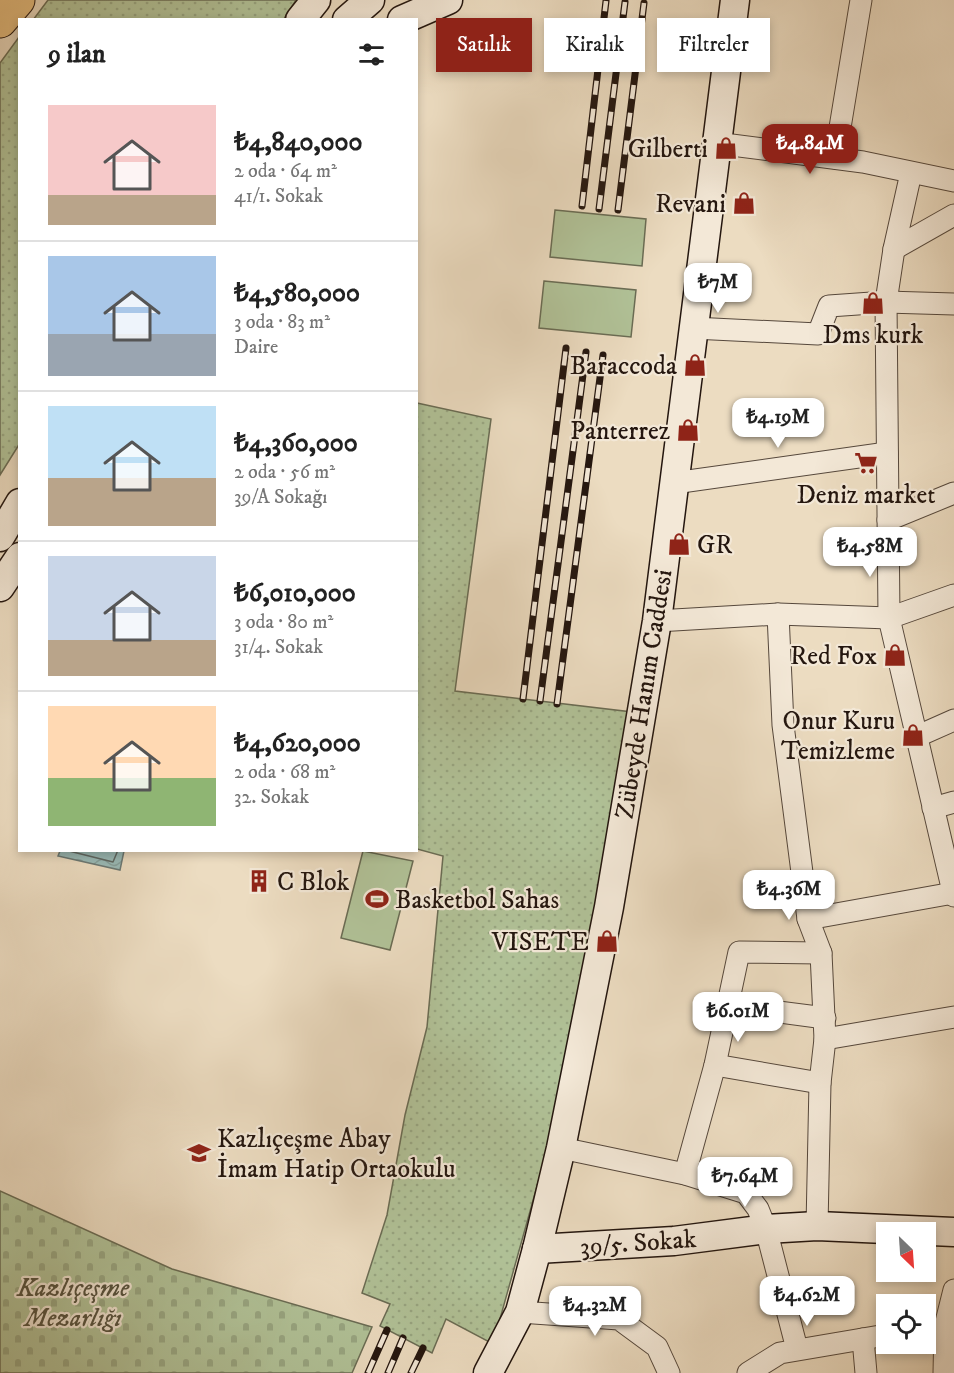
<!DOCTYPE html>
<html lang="tr">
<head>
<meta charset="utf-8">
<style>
	:root { --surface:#fff; --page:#f2f2f2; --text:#222; --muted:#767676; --line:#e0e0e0; --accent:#8f2418 }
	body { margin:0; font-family:"IM FELL DW Pica",serif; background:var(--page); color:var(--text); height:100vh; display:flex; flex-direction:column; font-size:22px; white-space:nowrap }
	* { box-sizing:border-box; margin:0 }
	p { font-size:20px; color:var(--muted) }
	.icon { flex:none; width:33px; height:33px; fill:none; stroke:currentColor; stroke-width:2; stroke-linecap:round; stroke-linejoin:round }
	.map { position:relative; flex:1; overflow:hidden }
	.details { position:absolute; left:18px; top:18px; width:400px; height:834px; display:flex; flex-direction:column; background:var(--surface); border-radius:0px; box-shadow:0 3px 9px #0003 }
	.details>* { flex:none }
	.top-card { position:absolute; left:436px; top:18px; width:428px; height:54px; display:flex; gap:12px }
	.needle { width:39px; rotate:155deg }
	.fabs { position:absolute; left:876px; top:1222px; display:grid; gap:12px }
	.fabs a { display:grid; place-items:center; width:60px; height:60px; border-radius:0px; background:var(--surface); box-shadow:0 3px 9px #0003; font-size:30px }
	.price { position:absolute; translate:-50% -51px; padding:0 14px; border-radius:12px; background:#fff; color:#222; font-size:20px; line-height:39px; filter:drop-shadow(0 2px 3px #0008) }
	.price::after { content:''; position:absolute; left:50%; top:36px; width:18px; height:14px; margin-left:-9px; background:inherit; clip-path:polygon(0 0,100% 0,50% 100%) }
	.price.selected { background:var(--accent); color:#fff }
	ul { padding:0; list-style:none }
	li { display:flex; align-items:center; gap:18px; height:150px; padding:0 30px }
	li+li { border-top:2px solid var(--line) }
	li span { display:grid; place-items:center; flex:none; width:168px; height:120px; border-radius:0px; color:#555 }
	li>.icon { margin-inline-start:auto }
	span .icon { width:72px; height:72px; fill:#fffc; stroke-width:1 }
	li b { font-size:26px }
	h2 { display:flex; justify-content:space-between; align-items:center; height:72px; padding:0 30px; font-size:26px }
	.tag { padding:0 21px; border-radius:0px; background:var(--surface); box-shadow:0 3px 9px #0003; font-size:21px; line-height:54px }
	.tag.selected { background:var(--accent); color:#fff }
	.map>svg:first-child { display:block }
	.grass { fill:url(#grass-dots); stroke:#6a6c54; stroke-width:1.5 }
	.cemetery { fill:url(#cemetery-stones); stroke:#6a6c54; stroke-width:1.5 }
	.pitch { fill:#b1c298; stroke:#6a6c54; stroke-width:1.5 }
	.water { fill:url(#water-waves); stroke:#6a7874; stroke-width:1.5 }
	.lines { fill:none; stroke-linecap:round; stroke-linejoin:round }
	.shore { stroke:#5e6863; stroke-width:1.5 }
	.street-casing { stroke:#56483c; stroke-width:23 }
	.secondary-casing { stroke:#24160f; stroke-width:31 }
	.highway-casing { stroke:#24160f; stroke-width:35 }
	.street { stroke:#f3e8d7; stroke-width:21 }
	.secondary { stroke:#f3e8d7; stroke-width:28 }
	.highway { stroke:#e6be80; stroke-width:33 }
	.rail-casing { stroke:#24160f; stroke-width:7 }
	.rail { stroke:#f3e8d7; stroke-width:4.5; stroke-dasharray:14; stroke-linecap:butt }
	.labels { text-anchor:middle; stroke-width:4.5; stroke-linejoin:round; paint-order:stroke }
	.poi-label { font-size:26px; fill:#24160f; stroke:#f3e8d7; text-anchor:end }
	.street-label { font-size:26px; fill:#24160f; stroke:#f3e8d7 }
	.park-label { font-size:26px; font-style:italic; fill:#55523f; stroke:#f3e8d7 }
</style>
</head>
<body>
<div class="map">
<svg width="954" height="1373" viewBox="0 0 954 1373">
	<defs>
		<pattern id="grass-dots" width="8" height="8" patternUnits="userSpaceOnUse" patternTransform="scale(1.5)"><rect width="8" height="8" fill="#b1c298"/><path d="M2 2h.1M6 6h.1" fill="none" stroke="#98a682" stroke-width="1.8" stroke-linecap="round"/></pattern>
		<pattern id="cemetery-stones" width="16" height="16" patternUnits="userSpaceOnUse" patternTransform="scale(1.5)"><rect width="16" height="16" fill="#b1c298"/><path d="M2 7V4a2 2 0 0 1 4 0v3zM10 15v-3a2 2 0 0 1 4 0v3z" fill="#98a682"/></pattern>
		<pattern id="water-waves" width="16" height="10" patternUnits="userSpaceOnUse" patternTransform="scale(1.5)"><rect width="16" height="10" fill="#99bab7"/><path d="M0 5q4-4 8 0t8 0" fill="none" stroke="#849f9c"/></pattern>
	</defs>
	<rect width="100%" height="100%" fill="#ecdcc1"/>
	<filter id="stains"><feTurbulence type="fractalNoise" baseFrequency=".00333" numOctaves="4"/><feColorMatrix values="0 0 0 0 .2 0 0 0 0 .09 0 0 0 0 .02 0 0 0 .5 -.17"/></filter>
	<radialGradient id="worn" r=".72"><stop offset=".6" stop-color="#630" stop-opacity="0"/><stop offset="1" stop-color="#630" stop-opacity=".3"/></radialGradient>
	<g class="grass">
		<polygon points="48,0 296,0 284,19 33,20"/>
		<polygon points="19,37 20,443 0,475 0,63"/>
		<polygon points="417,403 491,419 455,691 632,712 570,1068 493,1344 446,1319 432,1353 380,1326 390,1304 362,1293 387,1215 405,1115 427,1027 443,856 417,849"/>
	</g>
	<polygon class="cemetery" points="0,1191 172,1269 372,1327 352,1373 0,1373"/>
	<g class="pitch">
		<polygon points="555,210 646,219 642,266 550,257"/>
		<polygon points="544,281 636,290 631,337 539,328"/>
		<polygon points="363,851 413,861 390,950 341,938"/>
	</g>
	<polygon class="water" points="60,851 60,850 124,851 120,870 58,856"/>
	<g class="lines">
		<polyline class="shore" points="65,850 113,862 118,850"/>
		<g class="street-casing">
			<g id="street">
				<polyline points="716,143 863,162 954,181"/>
				<polyline points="835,158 861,0"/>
				<polyline points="911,173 894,249 886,302 889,618 954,896"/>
				<polyline points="894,249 954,215"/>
				<polyline points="693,328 818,334 829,306 886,302 954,304"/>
				<polyline points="674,483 887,453"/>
				<polyline points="888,520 954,493"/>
				<polyline points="778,614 783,725 808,919 821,953 825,1039 820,1083 817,1226"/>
				<polyline points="657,621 778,614 889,618 954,595"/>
				<polyline points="918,736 954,720"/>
				<polyline points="933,808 954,802"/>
				<polyline points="808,919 953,893"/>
				<polyline points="726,1005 825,1018"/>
				<polyline points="825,1039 954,1017"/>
				<polyline points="715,1065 820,1083"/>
				<polyline points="561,1148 685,1174 746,1193 758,1209 766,1229 797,1349"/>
				<polyline points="685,1174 715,1065 739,952 821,953"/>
				<polyline points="520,1312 619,1319 657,1347 669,1373"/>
				<polyline points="863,1339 866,1373"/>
				<polyline points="748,1373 780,1353 886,1335"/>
				<polyline points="944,1373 945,1326 954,1290"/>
			</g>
		</g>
		<g class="secondary-casing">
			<g id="secondary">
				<polyline points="300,20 316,0"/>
				<polyline points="347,20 370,0"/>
				<polyline points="402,20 448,0"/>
				<polyline points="0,537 20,503"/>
				<polyline points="0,587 20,557"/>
				<polyline points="537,1249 674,1241 766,1229 817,1226 954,1232"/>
				<polyline points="488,1373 520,1312 537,1249 561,1148 609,907 657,621 735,0"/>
			</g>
		</g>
		<g class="highway-casing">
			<polyline id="highway" points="0,21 18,0"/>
		</g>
		<use href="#street" class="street"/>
		<use href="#secondary" class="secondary"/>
		<use href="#highway" class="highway"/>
		<g class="rail-casing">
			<g id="rail">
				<polyline points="582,206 606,1"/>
				<polyline points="599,209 625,2"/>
				<polyline points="618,210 644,3"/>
				<polyline points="523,699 566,348"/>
				<polyline points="540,701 586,352"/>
				<polyline points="557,704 603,355"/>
				<polyline points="368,1373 387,1330"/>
				<polyline points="388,1373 403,1338"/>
				<polyline points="411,1373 423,1348"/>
			</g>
		</g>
		<use href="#rail" class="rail"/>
	</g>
	<defs>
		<g id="shop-bare" transform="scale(1.8)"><path d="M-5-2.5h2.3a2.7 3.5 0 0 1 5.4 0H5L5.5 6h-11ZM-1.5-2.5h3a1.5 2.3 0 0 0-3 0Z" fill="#8f2418" stroke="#f3e8d7" stroke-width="2.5" paint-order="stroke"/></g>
		<g id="supermarket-bare" transform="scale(1.8)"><path d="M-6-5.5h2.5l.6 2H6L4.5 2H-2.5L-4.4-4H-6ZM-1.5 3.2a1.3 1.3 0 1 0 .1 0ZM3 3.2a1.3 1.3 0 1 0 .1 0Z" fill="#8f2418" stroke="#f3e8d7" stroke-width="2.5" paint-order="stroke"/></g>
		<g id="building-bare" transform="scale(1.8)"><path d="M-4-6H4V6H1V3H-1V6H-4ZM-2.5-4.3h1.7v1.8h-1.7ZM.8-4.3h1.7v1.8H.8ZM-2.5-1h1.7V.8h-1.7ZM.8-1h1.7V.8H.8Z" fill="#8f2418" stroke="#f3e8d7" stroke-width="2.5" paint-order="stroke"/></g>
		<g id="stadium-bare" transform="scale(1.8)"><path d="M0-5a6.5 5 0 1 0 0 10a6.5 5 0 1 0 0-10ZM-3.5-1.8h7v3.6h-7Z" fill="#8f2418" stroke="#f3e8d7" stroke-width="2.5" paint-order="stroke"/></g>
		<g id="school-bare" transform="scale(1.8)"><path d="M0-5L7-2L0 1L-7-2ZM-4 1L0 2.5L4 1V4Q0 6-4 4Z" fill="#8f2418" stroke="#f3e8d7" stroke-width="2.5" paint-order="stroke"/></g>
	</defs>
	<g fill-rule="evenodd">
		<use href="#shop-bare" x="726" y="148"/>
		<use href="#shop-bare" x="744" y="203"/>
		<use href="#shop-bare" x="873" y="303"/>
		<use href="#shop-bare" x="695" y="365"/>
		<use href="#shop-bare" x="688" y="430"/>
		<use href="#supermarket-bare" x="866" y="463"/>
		<use href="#shop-bare" x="679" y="544"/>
		<use href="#shop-bare" x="895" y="655"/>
		<use href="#shop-bare" x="913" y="735"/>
		<use href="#building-bare" x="259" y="881"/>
		<use href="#stadium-bare" x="377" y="899"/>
		<use href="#shop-bare" x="607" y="941"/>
		<use href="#school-bare" x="199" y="1153"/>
	</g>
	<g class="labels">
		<g class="poi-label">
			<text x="708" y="157">Gilberti</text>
			<text x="726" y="212">Revani</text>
			<text x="873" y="343" text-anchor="middle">Dms kurk</text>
			<text x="677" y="374">Baraccoda</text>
			<text x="670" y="439">Panterrez</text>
			<text x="866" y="503" text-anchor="middle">Deniz market</text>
			<text x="697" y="553" text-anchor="start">GR</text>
			<text x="877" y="664">Red Fox</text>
			<text x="895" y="729">Onur Kuru<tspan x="895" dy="30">Temizleme</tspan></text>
			<text x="277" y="890" text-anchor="start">C Blok</text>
			<text x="395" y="908" text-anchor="start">Basketbol Sahas</text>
			<text x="589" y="950">VISETE</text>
			<text x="217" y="1147" text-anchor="start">Kazlıçeşme Abay<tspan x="217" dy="30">İmam Hatip Ortaokulu</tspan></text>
		</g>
		<g class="street-label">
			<text transform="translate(643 694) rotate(-81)" y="9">Zübeyde Hanım Caddesi</text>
			<text transform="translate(638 1242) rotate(-4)" y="9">39/5. Sokak</text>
		</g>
		<g class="park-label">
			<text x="73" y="1296">Kazlıçeşme<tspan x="73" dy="30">Mezarlığı</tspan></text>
		</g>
	</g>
	<rect width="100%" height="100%" filter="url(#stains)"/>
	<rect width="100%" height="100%" fill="url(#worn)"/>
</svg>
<div class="fabs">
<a><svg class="needle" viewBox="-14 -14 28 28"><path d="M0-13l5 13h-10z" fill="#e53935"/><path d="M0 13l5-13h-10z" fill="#767676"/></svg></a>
<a><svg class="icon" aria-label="locate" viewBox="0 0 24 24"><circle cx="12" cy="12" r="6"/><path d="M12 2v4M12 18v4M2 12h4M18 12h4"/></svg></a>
</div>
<b class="price selected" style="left:810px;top:175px">₺4.84M</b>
<b class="price" style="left:718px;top:314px">₺7M</b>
<b class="price" style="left:778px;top:449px">₺4.19M</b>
<b class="price" style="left:870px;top:578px">₺4.58M</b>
<b class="price" style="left:789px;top:921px">₺4.36M</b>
<b class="price" style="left:738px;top:1043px">₺6.01M</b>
<b class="price" style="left:745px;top:1208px">₺7.64M</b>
<b class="price" style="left:807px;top:1327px">₺4.62M</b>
<b class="price" style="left:595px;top:1337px">₺4.32M</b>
<div class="top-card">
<a class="tag selected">Satılık</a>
<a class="tag">Kiralık</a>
<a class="tag">Filtreler</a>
</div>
<section class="details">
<h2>9 ilan<svg class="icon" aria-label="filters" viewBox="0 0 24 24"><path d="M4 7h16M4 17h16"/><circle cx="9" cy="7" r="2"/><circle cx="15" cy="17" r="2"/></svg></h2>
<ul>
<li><span style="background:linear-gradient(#f6c9c9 75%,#b9a48a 0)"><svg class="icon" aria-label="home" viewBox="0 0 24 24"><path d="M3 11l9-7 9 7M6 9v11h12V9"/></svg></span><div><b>₺4,840,000</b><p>2 oda · 64 m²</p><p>41/1. Sokak</p></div></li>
<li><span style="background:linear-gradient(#a9c7e8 65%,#9aa5b1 0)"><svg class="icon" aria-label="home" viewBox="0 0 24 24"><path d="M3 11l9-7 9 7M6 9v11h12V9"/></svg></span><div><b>₺4,580,000</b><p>3 oda · 83 m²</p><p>Daire</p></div></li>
<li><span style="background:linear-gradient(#bfe0f5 60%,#b9a48a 0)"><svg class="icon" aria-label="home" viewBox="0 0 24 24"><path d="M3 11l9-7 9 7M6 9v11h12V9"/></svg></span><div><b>₺4,360,000</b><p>2 oda · 56 m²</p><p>39/A Sokağı</p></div></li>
<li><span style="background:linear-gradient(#c9d6e8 70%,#b9a48a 0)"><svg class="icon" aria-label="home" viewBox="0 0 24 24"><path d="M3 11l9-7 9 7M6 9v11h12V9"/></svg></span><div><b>₺6,010,000</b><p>3 oda · 80 m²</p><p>31/4. Sokak</p></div></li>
<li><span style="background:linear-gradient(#ffd9b3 60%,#8fb573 0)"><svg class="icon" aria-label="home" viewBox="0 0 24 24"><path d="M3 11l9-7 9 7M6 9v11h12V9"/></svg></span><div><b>₺4,620,000</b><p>2 oda · 68 m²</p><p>32. Sokak</p></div></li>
</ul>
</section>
</div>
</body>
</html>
